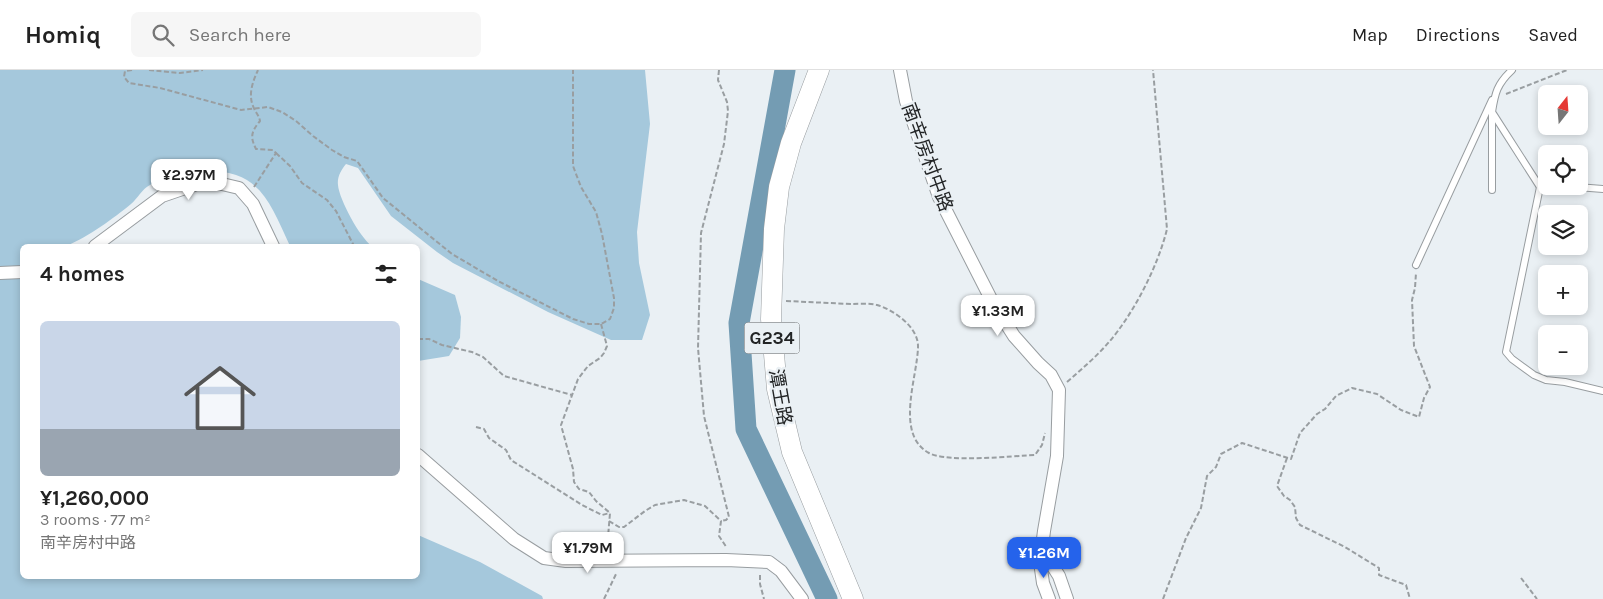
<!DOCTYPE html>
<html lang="en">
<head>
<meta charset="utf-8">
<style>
	:root { --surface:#fff; --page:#f6f6f6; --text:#222; --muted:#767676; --line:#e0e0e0; --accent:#2563eb }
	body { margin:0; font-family:Karla,"Noto Sans SC",sans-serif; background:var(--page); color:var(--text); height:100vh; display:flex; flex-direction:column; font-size:19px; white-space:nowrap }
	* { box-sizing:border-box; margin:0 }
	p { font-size:16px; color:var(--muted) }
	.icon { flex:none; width:28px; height:28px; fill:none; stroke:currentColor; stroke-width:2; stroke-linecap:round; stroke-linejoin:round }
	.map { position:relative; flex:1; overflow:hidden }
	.side { position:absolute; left:20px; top:174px; width:400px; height:335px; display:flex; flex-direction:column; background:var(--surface); border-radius:8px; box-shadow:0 2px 8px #0003 }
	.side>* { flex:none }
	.needle { width:32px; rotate:17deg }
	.fabs { position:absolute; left:1538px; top:15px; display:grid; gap:10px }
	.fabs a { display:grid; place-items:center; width:50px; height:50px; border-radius:8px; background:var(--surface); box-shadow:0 2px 8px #0003; font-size:25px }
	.price { position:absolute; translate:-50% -42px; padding:0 11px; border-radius:10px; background:#fff; color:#222; font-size:16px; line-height:32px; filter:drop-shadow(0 1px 2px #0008) }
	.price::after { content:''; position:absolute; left:50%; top:30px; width:15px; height:11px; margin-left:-8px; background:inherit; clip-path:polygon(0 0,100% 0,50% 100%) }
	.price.selected { background:var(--accent); color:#fff }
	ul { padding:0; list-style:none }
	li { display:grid; align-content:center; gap:10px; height:265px; padding:0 20px }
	li span { display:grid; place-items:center; height:155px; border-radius:8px; color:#555 }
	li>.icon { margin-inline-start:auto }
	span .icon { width:90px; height:90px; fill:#fffc; stroke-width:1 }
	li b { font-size:21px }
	h2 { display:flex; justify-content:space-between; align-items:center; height:60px; padding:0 20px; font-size:21px }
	header { display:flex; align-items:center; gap:30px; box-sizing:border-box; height:70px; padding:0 25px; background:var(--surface); border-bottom:1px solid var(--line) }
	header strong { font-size:24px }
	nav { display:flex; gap:28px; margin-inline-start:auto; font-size:18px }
	.search { width:350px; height:45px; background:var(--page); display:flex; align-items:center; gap:12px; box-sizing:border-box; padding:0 18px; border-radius:8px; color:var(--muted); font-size:19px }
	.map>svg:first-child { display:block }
	.green { fill:#a5c8dc }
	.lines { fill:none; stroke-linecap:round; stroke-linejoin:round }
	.river { stroke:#749cb3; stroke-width:21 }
	.service-casing { stroke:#989da0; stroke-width:8 }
	.minor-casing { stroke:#989da0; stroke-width:14 }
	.trunk-casing { stroke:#989da0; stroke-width:21 }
	.path { stroke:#999ea1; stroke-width:2; stroke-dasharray:5 2.5; stroke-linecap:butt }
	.service { stroke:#fff; stroke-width:6 }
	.minor { stroke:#fff; stroke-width:12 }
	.trunk { stroke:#fff; stroke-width:20 }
	.labels { text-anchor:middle; stroke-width:5; stroke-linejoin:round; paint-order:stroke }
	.shield { fill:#eaf0f4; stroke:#5e6163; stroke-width:1 }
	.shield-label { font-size:18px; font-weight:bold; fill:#222425 }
	.street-label { font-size:19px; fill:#222425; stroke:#eaf0f4 }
</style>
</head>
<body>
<header>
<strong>Homiq</strong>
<div class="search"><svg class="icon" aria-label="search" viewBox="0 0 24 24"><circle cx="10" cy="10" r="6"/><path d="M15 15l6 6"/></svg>Search here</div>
<nav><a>Map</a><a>Directions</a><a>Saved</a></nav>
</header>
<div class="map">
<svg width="1603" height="529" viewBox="0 0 1603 529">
	<rect width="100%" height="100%" fill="#eaf0f4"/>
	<g class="green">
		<path d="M0 0H645L650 54 637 162 639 193 650 245 642 270H611L548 242 453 193 437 182 391 146 358 98 346 94C341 100 337 107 338 115 339 129 360 168 372 176H290C269 130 259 98 200 101 183 102 165 106 150 115 142 119 138 128 131 134 114 148 88 167 68 175 58 179 34 176 22 176V506H418V465L480 492 542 526 543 529H0Z"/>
		<polygon points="418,209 455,225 461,247 460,268 449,286 418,291"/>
	</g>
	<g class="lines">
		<polyline class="river" points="785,0 739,253 746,359 827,529"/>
		<g class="service-casing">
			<g id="service">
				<path d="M1512 0C1497 14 1495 23 1492 42L1540 117H1577L1603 119"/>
				<polyline points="1492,43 1492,120"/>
				<polyline points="1540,117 1506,282 1512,289 1534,305 1546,310 1565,312 1603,321"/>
				<polyline points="1416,195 1492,30"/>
			</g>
		</g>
		<g class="minor-casing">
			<g id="minor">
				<polyline points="900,0 906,31 939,127 993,233 1014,266 1038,293 1051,305 1059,320 1057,386 1044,461 1040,492 1043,513 1049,529"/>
				<polyline points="95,176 162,126 197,114 222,114 239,118 253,134 273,176"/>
				<polyline points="0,203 22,202"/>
				<polyline points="418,385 514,469 544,488 566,491 726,490 769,492 781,501 802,529"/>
				<polyline points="1042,479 1059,506 1067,529"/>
			</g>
		</g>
		<g class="trunk-casing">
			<polyline id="trunk" points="819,0 791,73 779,117 774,159 771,249 777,319 792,382 853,529"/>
		</g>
		<g class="path">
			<polyline points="132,0 125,1 124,7 129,13 160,18 241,40 268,37 282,42 296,51 313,66 332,80 344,87 357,91 383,128 452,184 498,211 573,249 589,254 601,254 610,249 614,238 614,228 602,164 596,142 581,117 573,96 573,0"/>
			<polyline points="149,0 180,3 203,0"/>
			<polyline points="719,0 718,10 727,32 728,41 724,74 701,163 698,278 704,346 729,447 726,450 721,451"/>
			<polyline points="1506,24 1567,0"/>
			<polyline points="276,83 290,96 302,113 327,130 336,141 354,176"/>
			<path d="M254 117 276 83 273 80 256 79C250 67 251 62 260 51 259 45 255 42 253 36 248 24 253 11 258 0"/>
			<path d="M786 231C808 232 829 233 851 234 859 234 869 233 877 235 894 240 918 257 918 276 918 306 894 364 929 383 947 393 1012 386 1035 385L1042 375 1045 363"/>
			<polyline points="601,254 607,276 604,283 600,288 588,296 578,309 561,355 573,399 574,412 579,419 589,422 596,431 610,443 608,467 614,478"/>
			<polyline points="418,269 429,269 442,275 472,282 483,287 504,306 572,325"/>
			<path d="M1067 312C1082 299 1097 286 1109 272 1134 243 1158 196 1167 159L1153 0"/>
			<polyline points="476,357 484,359 489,368 506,380 511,390 582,435 602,445 610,443"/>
			<polyline points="1287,388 1277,416 1284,426 1290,430 1295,437 1296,448 1300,455 1345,477 1379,498 1379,505 1406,515 1410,529"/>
			<polyline points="609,451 619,457 624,457 645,441 655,435 684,430 705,436 721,451 719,466 727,478"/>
			<polyline points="760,505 760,514 764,529"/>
			<polyline points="1521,508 1537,529"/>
			<polyline points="604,529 617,502"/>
			<polyline points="1163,529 1186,468 1201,438 1207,406 1216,397 1221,384 1242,373 1291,389 1300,363 1317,344 1325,339 1336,326 1352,318 1377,324 1401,340 1419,347 1424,328 1430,317 1414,276 1412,230 1415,218 1416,203"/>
		</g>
		<use href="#service" class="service"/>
		<use href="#minor" class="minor"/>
		<use href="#trunk" class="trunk"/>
	</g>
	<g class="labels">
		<rect class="shield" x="744.5" y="252.5" width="55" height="31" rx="4"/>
		<g class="shield-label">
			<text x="772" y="274">G234</text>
		</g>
		<g class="street-label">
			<text transform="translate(928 87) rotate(70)" y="7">南辛房村中路</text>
			<text transform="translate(781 327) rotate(80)" y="7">潭王路</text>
		</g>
	</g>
</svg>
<div class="fabs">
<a><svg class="needle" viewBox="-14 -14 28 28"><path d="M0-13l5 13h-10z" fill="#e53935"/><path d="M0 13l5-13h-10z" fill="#767676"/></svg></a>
<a><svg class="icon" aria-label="locate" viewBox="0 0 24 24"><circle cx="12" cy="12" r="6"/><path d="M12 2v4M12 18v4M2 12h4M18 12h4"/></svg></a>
<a><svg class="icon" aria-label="layers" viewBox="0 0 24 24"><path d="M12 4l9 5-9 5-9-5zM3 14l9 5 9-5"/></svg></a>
<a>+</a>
<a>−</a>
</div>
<b class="price" style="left:189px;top:131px">¥2.97M</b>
<b class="price" style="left:998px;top:267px">¥1.33M</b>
<b class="price" style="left:588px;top:504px">¥1.79M</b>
<b class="price selected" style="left:1044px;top:509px">¥1.26M</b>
<section class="side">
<h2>4 homes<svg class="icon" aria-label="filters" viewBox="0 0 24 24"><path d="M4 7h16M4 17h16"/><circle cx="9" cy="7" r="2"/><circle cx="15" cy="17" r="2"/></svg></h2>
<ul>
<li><span style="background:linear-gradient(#c9d6e8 70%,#9aa5b1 0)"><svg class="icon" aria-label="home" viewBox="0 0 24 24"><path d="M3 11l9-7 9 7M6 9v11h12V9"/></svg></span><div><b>¥1,260,000</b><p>3 rooms · 77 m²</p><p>南辛房村中路</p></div></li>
</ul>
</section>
</div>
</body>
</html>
